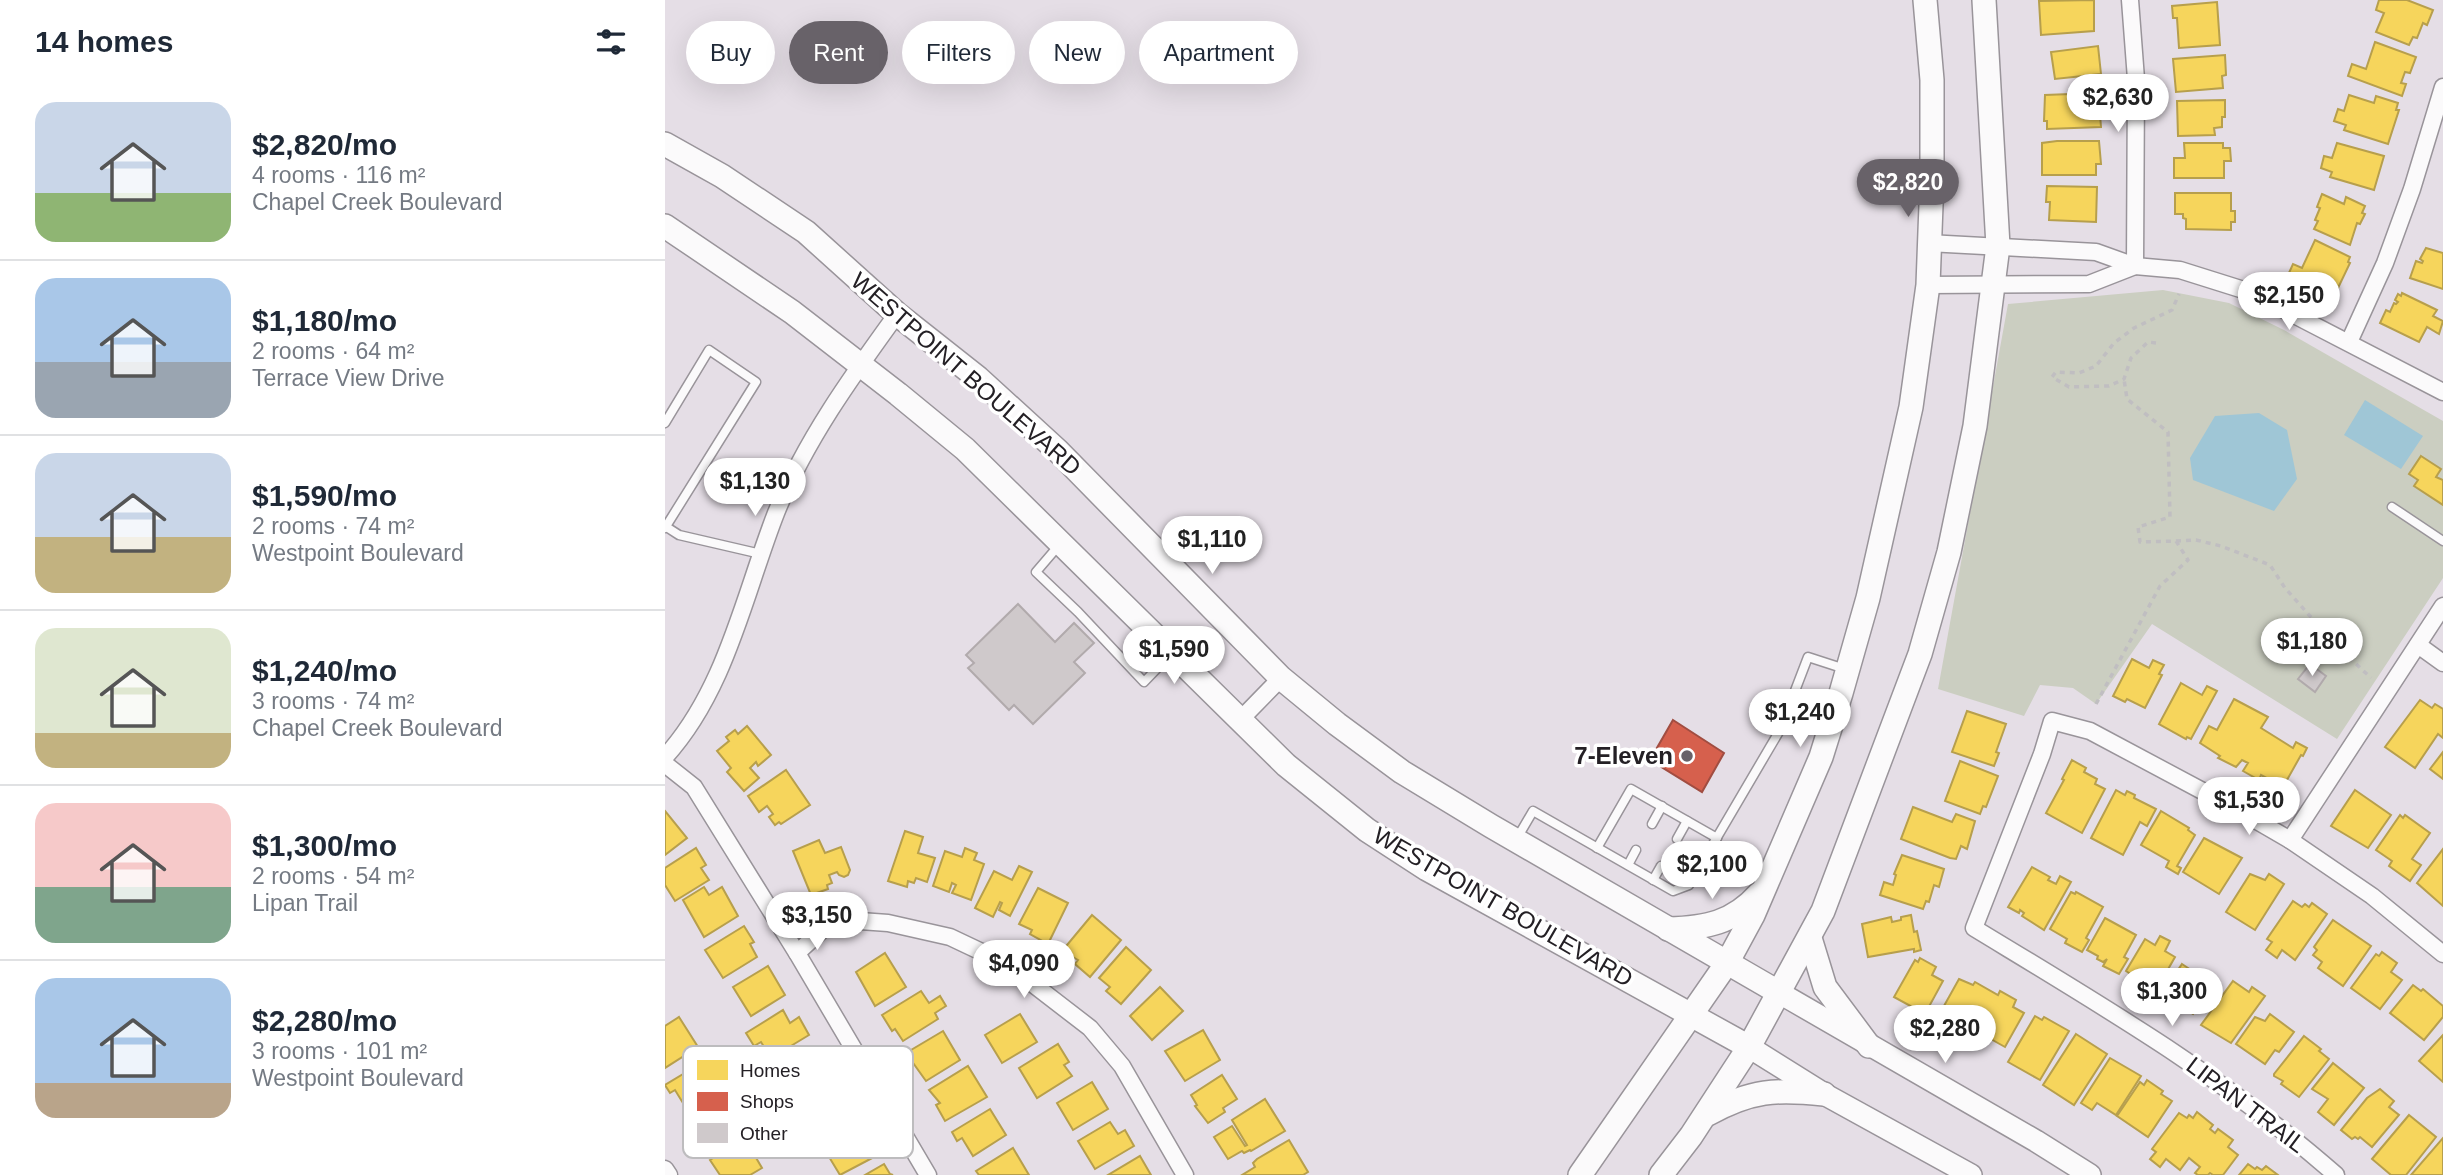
<!DOCTYPE html>
<html lang="en">
<head>
<meta charset="utf-8">
<style>
	:root { --surface:#fff; --page:#f2f2f3; --text:#1f2937; --muted:#747a83; --line:#e0e1e3; --accent:#686269 }
	body { margin:0; font-family:Arial,sans-serif; background:var(--page); color:var(--text); height:100vh; display:flex; flex-direction:column; font-size:26px; white-space:nowrap }
	* { box-sizing:border-box; margin:0 }
	p { font-size:23px; color:var(--muted) }
	.icon { flex:none; width:38px; height:38px; fill:none; stroke:currentColor; stroke-width:2; stroke-linecap:round; stroke-linejoin:round }
	.map { position:relative; flex:1; overflow:hidden }
	.sheet { display:flex; flex-direction:column; background:var(--surface); width:665px }
	.sheet>* { flex:none }
	.hud { position:absolute; left:21px; top:21px; width:665px; height:63px; display:flex; gap:14px }
	.price { position:absolute; translate:-50% -60px; padding:0 16px; border-radius:24px; background:#fff; color:#222; font-size:23px; line-height:46px; filter:drop-shadow(0 2px 4px #0008) }
	.price::after { content:''; position:absolute; left:50%; top:42px; width:21px; height:16px; margin-left:-10px; background:inherit; clip-path:polygon(0 0,100% 0,50% 100%) }
	.price.on { background:var(--accent); color:#fff }
	ul { padding:0; list-style:none }
	li { display:flex; align-items:center; gap:21px; height:175px; padding:0 35px }
	li+li { border-top:2px solid var(--line) }
	li span { display:grid; place-items:center; flex:none; width:196px; height:140px; border-radius:21px; color:#555 }
	li>.icon { margin-inline-start:auto }
	span .icon { width:84px; height:84px; fill:#fffc; stroke-width:1 }
	li b { font-size:30px }
	h2 { display:flex; justify-content:space-between; align-items:center; height:84px; padding:0 35px; font-size:30px }
	.pill { padding:0 24px; border-radius:32px; background:var(--surface); box-shadow:0 7px 28px #0002; font-size:24px; line-height:63px }
	.pill.on { background:var(--accent); color:#fff }
	main { display:flex; flex:1; min-height:0 }
	.map>svg:first-child { display:block }
	.green { fill:#cbcec1 }
	.water { fill:#9fc6d6 }
	.homes { fill:#f6d55c; stroke:#b79f4c; stroke-width:2 }
	.shops { fill:#d6604d; stroke:#a14d41; stroke-width:2 }
	.building { fill:#cfc9cb; stroke:#b1aaac; stroke-width:2 }
	.lines { fill:none; stroke-linecap:round; stroke-linejoin:round }
	.service-casing { stroke:#99949a; stroke-width:11 }
	.minor-casing { stroke:#99949a; stroke-width:19 }
	.tertiary-casing { stroke:#99949a; stroke-width:24 }
	.secondary-casing { stroke:#99949a; stroke-width:26 }
	.path { stroke:#c0bec1; stroke-width:3.5; stroke-dasharray:5 5; stroke-linecap:butt }
	.service { stroke:#fbfafb; stroke-width:8 }
	.minor { stroke:#fbfafb; stroke-width:16 }
	.tertiary { stroke:#fbfafb; stroke-width:21 }
	.secondary { stroke:#fbfafb; stroke-width:23 }
	.poi-dot { fill:#686269; stroke:#fff; stroke-width:2.5 }
	.labels { text-anchor:middle; stroke-width:7; stroke-linejoin:round; paint-order:stroke }
	.street-label { font-size:24px; fill:#242025; stroke:#fff }
	.poi-label { font-size:24px; font-weight:bold; fill:#242025; stroke:#fff; text-anchor:end }
	.key { fill:#fff; stroke:#bdbcbe; stroke-width:2 }
	.key-label { font-size:19px; fill:#242025 }
</style>
</head>
<body>
<main>
<section class="sheet">
<h2>14 homes<svg class="icon" aria-label="filters" viewBox="0 0 24 24"><path d="M4 7h16M4 17h16"/><circle cx="9" cy="7" r="2"/><circle cx="15" cy="17" r="2"/></svg></h2>
<ul>
<li><span style="background:linear-gradient(#c9d6e8 65%,#8fb573 0)"><svg class="icon" aria-label="home" viewBox="0 0 24 24"><path d="M3 11l9-7 9 7M6 9v11h12V9"/></svg></span><div><b>$2,820/mo</b><p>4 rooms · 116 m²</p><p>Chapel Creek Boulevard</p></div></li>
<li><span style="background:linear-gradient(#a9c7e8 60%,#9aa5b1 0)"><svg class="icon" aria-label="home" viewBox="0 0 24 24"><path d="M3 11l9-7 9 7M6 9v11h12V9"/></svg></span><div><b>$1,180/mo</b><p>2 rooms · 64 m²</p><p>Terrace View Drive</p></div></li>
<li><span style="background:linear-gradient(#c9d6e8 60%,#c2b280 0)"><svg class="icon" aria-label="home" viewBox="0 0 24 24"><path d="M3 11l9-7 9 7M6 9v11h12V9"/></svg></span><div><b>$1,590/mo</b><p>2 rooms · 74 m²</p><p>Westpoint Boulevard</p></div></li>
<li><span style="background:linear-gradient(#dfe7d0 75%,#c2b280 0)"><svg class="icon" aria-label="home" viewBox="0 0 24 24"><path d="M3 11l9-7 9 7M6 9v11h12V9"/></svg></span><div><b>$1,240/mo</b><p>3 rooms · 74 m²</p><p>Chapel Creek Boulevard</p></div></li>
<li><span style="background:linear-gradient(#f6c9c9 60%,#7fa58c 0)"><svg class="icon" aria-label="home" viewBox="0 0 24 24"><path d="M3 11l9-7 9 7M6 9v11h12V9"/></svg></span><div><b>$1,300/mo</b><p>2 rooms · 54 m²</p><p>Lipan Trail</p></div></li>
<li><span style="background:linear-gradient(#a9c7e8 75%,#b9a48a 0)"><svg class="icon" aria-label="home" viewBox="0 0 24 24"><path d="M3 11l9-7 9 7M6 9v11h12V9"/></svg></span><div><b>$2,280/mo</b><p>3 rooms · 101 m²</p><p>Westpoint Boulevard</p></div></li>
</ul>
</section>
<div class="map">
<svg width="1778" height="1175" viewBox="0 0 1778 1175">
	<rect width="100%" height="100%" fill="#e5dee6"/>
	<polygon class="green" points="1498,290 1564,303 1619,330 1778,421 1778,578 1672,739 1487,624 1431,704 1408,688 1375,685 1359,716 1273,689 1343,304"/>
	<g class="water">
		<polygon points="1700,400 1758,436 1736,469 1679,435"/>
		<polygon points="1594,413 1622,430 1632,479 1609,511 1528,480 1525,458 1550,416"/>
	</g>
	<g class="homes">
		<polygon points="1429,0 1429,31 1376,35 1374,1"/>
		<polygon points="1714,0 1742,0 1768,10 1762,25 1758,23 1752,38 1748,37 1744,45 1711,32 1719,13 1711,10"/>
		<polygon points="1552,2 1555,45 1514,48 1512,18 1508,18 1507,6"/>
		<polygon points="1710,42 1751,57 1745,73 1740,72 1736,83 1741,84 1737,96 1683,76 1687,64 1701,69"/>
		<polygon points="1433,46 1436,74 1390,79 1386,52"/>
		<polygon points="1560,55 1561,75 1557,76 1558,88 1511,92 1508,59"/>
		<polygon points="1432,93 1432,115 1435,115 1436,127 1382,129 1382,121 1379,121 1380,95"/>
		<polygon points="1684,95 1709,103 1711,96 1733,103 1731,110 1734,110 1723,144 1679,130 1681,125 1669,121 1673,109 1679,111"/>
		<polygon points="1560,100 1560,117 1557,117 1557,127 1549,128 1550,135 1513,136 1512,101"/>
		<polygon points="1392,141 1434,141 1436,164 1431,164 1431,175 1377,175 1377,143"/>
		<polygon points="1519,143 1558,143 1558,148 1565,148 1566,161 1559,161 1559,178 1509,178 1509,158 1520,158"/>
		<polygon points="1672,143 1719,156 1709,190 1665,177 1667,172 1656,168 1659,156 1667,158"/>
		<polygon points="1382,186 1432,187 1431,222 1384,220 1385,202 1381,202"/>
		<polygon points="1510,193 1566,193 1566,211 1570,211 1570,222 1566,222 1566,230 1521,229 1521,219 1518,218 1518,214 1510,214"/>
		<polygon points="1657,194 1679,204 1681,197 1700,206 1697,213 1700,214 1695,224 1692,223 1685,245 1649,229 1653,221 1650,220 1655,208 1652,207"/>
		<polygon points="1650,240 1685,257 1683,262 1685,263 1673,288 1670,286 1666,296 1623,275 1628,264 1637,268"/>
		<polygon points="1761,248 1778,253 1778,289 1745,278 1751,261 1757,263 1758,261 1755,259"/>
		<polygon points="1737,293 1772,310 1768,316 1778,321 1774,334 1762,327 1754,342 1715,323 1721,310 1725,312 1729,303 1731,304 1733,302 1730,300 1733,294 1736,296"/>
		<polygon points="1756,456 1776,469 1771,477 1778,480 1778,505 1749,486 1753,480 1744,474"/>
		<polygon points="1467,659 1484,668 1488,660 1499,665 1494,674 1497,675 1480,708 1462,699 1460,702 1448,696"/>
		<polygon points="1516,683 1537,695 1542,686 1552,691 1526,739 1522,737 1521,739 1494,724"/>
		<polygon points="1569,699 1603,717 1596,728 1628,748 1631,742 1642,748 1638,756 1636,755 1618,787 1596,775 1594,780 1578,771 1583,763 1577,760 1571,767 1553,758 1555,756 1535,743 1544,726 1552,730"/>
		<polygon points="1755,700 1767,708 1770,704 1778,709 1778,738 1773,734 1750,768 1720,747"/>
		<polygon points="1302,711 1341,724 1331,752 1334,753 1329,766 1287,752"/>
		<polygon points="82,726 106,755 93,766 91,762 85,768 94,778 79,791 62,772 66,768 52,751 64,741 61,737 70,730 73,734"/>
		<polygon points="1778,752 1778,779 1765,769"/>
		<polygon points="1407,760 1421,768 1419,772 1432,779 1430,784 1440,789 1417,833 1381,813 1399,780 1397,779"/>
		<polygon points="1295,761 1333,776 1321,807 1318,806 1315,814 1280,801"/>
		<polygon points="121,770 145,805 116,824 114,822 110,825 104,817 108,814 102,806 94,812 83,796"/>
		<polygon points="1451,790 1460,795 1462,791 1470,795 1469,798 1491,809 1482,826 1475,822 1458,855 1426,838"/>
		<polygon points="1690,790 1726,815 1703,848 1666,826"/>
		<polygon points="1248,807 1287,822 1291,814 1310,821 1302,849 1296,846 1291,859 1285,858 1236,839"/>
		<polygon points="0,811 22,838 0,855"/>
		<polygon points="1496,811 1524,828 1523,830 1530,835 1512,866 1516,868 1513,874 1501,867 1504,861 1476,845"/>
		<polygon points="1735,815 1738,818 1740,815 1765,833 1747,859 1756,865 1745,881 1724,866 1727,861 1711,850"/>
		<polygon points="240,831 258,837 253,853 270,858 262,882 251,878 249,883 243,881 242,887 223,881"/>
		<polygon points="1539,838 1577,858 1554,894 1518,872"/>
		<polygon points="154,840 160,853 176,847 185,870 183,875 179,877 174,875 172,872 164,875 167,883 162,885 163,889 146,895 128,851"/>
		<polygon points="31,848 41,865 36,868 44,880 10,901 0,885 0,868"/>
		<polygon points="300,848 312,853 309,860 319,864 306,900 287,893 291,885 287,883 284,892 268,886 280,851 297,857"/>
		<polygon points="1778,849 1778,906 1752,883"/>
		<polygon points="1237,855 1279,869 1274,887 1269,885 1264,902 1261,901 1258,909 1215,895 1219,882 1228,885 1231,875 1229,874"/>
		<polygon points="354,866 367,872 345,916 334,910 337,903 335,902 328,917 310,908 329,871 347,880"/>
		<polygon points="1367,867 1385,877 1383,880 1391,884 1395,876 1406,882 1379,930 1357,916 1359,913 1355,910 1354,913 1343,907"/>
		<polygon points="1585,874 1600,880 1604,874 1619,884 1590,930 1561,912"/>
		<polygon points="39,887 44,895 57,887 73,916 39,937 18,900"/>
		<polygon points="373,888 403,903 383,944 365,934 367,930 354,924"/>
		<polygon points="1406,892 1410,894 1411,892 1438,907 1421,938 1424,940 1417,952 1400,943 1402,939 1385,929"/>
		<polygon points="1628,901 1637,907 1640,904 1644,907 1647,903 1662,914 1630,960 1617,950 1612,958 1601,950 1607,942 1602,939"/>
		<polygon points="427,915 456,940 425,977 410,964 413,960 397,951"/>
		<polygon points="1246,915 1249,932 1252,931 1256,950 1249,952 1249,949 1203,957 1197,924 1226,917 1227,922 1236,920 1236,917"/>
		<polygon points="1440,918 1471,935 1459,957 1463,959 1454,974 1438,966 1442,959 1438,962 1432,959 1433,956 1422,950"/>
		<polygon points="1668,920 1706,946 1678,986 1653,968 1657,962 1648,955 1652,950 1649,947"/>
		<polygon points="79,926 89,942 85,944 92,957 58,978 40,950"/>
		<polygon points="1495,936 1505,941 1500,951 1510,957 1489,994 1477,987 1479,983 1461,971 1480,939 1490,945"/>
		<polygon points="461,947 486,970 456,1004 441,991 445,987 434,978"/>
		<polygon points="1717,952 1732,963 1726,972 1737,980 1715,1009 1686,988 1711,954 1714,956"/>
		<polygon points="220,953 241,987 210,1006 191,972"/>
		<polygon points="1255,958 1271,967 1267,975 1278,981 1260,1014 1229,997 1250,960 1253,962"/>
		<polygon points="1517,964 1547,984 1528,1014 1516,1007 1513,1012 1498,1002 1501,997 1497,994"/>
		<polygon points="103,966 120,995 86,1016 68,987"/>
		<polygon points="1294,979 1308,985 1310,982 1333,995 1335,991 1351,1000 1348,1007 1359,1013 1340,1047 1308,1029 1301,1041 1290,1034 1285,1043 1265,1031"/>
		<polygon points="1568,981 1584,992 1587,987 1600,996 1566,1043 1536,1025"/>
		<polygon points="1748,985 1756,991 1758,989 1778,1006 1778,1017 1759,1040 1725,1013"/>
		<polygon points="495,987 518,1011 487,1040 465,1016"/>
		<polygon points="256,991 264,1003 275,996 281,1006 270,1013 273,1019 238,1041 230,1029 227,1031 217,1015"/>
		<polygon points="118,1010 125,1023 134,1017 144,1035 106,1058 96,1042 89,1046 81,1033"/>
		<polygon points="355,1014 372,1042 337,1063 320,1035"/>
		<polygon points="1605,1014 1629,1032 1614,1052 1610,1050 1600,1064 1571,1044 1590,1017 1600,1021"/>
		<polygon points="1370,1016 1377,1020 1379,1017 1404,1031 1375,1080 1343,1062"/>
		<polygon points="14,1017 33,1047 0,1068 0,1026"/>
		<polygon points="538,1030 555,1060 520,1081 500,1051"/>
		<polygon points="278,1031 295,1060 261,1081 241,1053"/>
		<polygon points="1411,1034 1442,1054 1409,1105 1378,1085"/>
		<polygon points="1778,1035 1778,1082 1754,1061"/>
		<polygon points="1639,1036 1656,1049 1654,1051 1664,1059 1634,1097 1616,1084 1618,1081 1609,1076 1609,1074"/>
		<polygon points="393,1044 404,1062 399,1065 407,1076 372,1098 354,1068"/>
		<polygon points="1445,1058 1476,1076 1451,1115 1432,1103 1427,1110 1416,1103"/>
		<polygon points="38,1062 54,1088 21,1108 10,1090 5,1093 0,1085"/>
		<polygon points="1668,1063 1699,1088 1669,1125 1653,1112 1663,1099 1647,1089"/>
		<polygon points="303,1066 322,1097 280,1121 271,1105 275,1103 264,1090"/>
		<polygon points="557,1075 572,1099 558,1108 560,1112 543,1123 530,1106 532,1105 526,1095"/>
		<polygon points="1482,1080 1498,1091 1496,1094 1507,1101 1483,1137 1452,1116 1475,1082 1479,1085"/>
		<polygon points="427,1082 443,1109 408,1130 392,1103"/>
		<polygon points="1715,1089 1729,1101 1724,1107 1734,1115 1707,1147 1695,1137 1693,1139 1690,1137 1687,1139 1676,1130 1702,1098"/>
		<polygon points="600,1099 620,1131 586,1151 585,1150 579,1153 577,1151 563,1159 549,1137 567,1126 580,1146 582,1145 567,1120"/>
		<polygon points="325,1109 341,1135 308,1156 297,1138 292,1141 287,1132"/>
		<polygon points="1532,1112 1548,1125 1545,1129 1550,1133 1553,1129 1568,1140 1563,1147 1573,1155 1558,1175 1548,1175 1545,1173 1543,1175 1533,1175 1530,1173 1535,1167 1524,1158 1515,1170 1501,1159 1495,1167 1485,1159 1491,1152 1487,1149 1514,1113 1522,1118 1524,1115 1528,1118"/>
		<polygon points="1744,1115 1771,1137 1741,1175 1726,1175 1707,1159"/>
		<polygon points="445,1122 453,1134 460,1130 469,1146 430,1169 413,1141"/>
		<polygon points="198,1124 208,1141 203,1143 211,1156 175,1175 158,1147 175,1138 171,1130 179,1125 184,1133"/>
		<polygon points="1778,1138 1778,1175 1746,1175"/>
		<polygon points="80,1139 97,1168 85,1175 55,1175 45,1160"/>
		<polygon points="624,1140 643,1172 638,1175 577,1175 590,1167 588,1163 592,1159"/>
		<polygon points="348,1148 364,1175 314,1175 311,1171"/>
		<polygon points="475,1156 486,1175 443,1175"/>
		<polygon points="219,1164 225,1174 228,1175 200,1175"/>
		<polygon points="1583,1164 1590,1169 1592,1167 1597,1170 1601,1166 1613,1175 1574,1175"/>
	</g>
	<polygon class="shops" points="1008,720 1059,753 1037,792 985,760"/>
	<g class="building">
		<polygon points="353,604 390,642 409,623 429,643 409,662 420,673 368,724 349,705 344,710 303,668 309,663 301,655"/>
		<polygon points="1645,664 1661,676 1650,692 1633,679"/>
	</g>
	<g class="lines">
		<g class="service-casing">
			<g id="service">
				<polyline points="0,423 44,350 91,382 0,528"/>
				<polyline points="1727,507 1778,541"/>
				<polyline points="0,526 14,535 96,554"/>
				<polyline points="395,544 371,572 413,612 479,682 505,655"/>
				<polyline points="987,824 997,806"/>
				<polyline points="1012,839 1022,821"/>
				<polyline points="851,840 868,811 1008,891 1024,885 1115,730 1143,657 1180,669"/>
				<polyline points="932,848 966,789 1052,838"/>
				<polyline points="963,865 971,850"/>
				<polyline points="988,880 996,866"/>
			</g>
		</g>
		<g class="minor-casing">
			<g id="minor">
				<polyline points="1465,0 1471,79 1470,266"/>
				<polyline points="1263,243 1431,252 1470,266 1515,270 1585,292 1778,392"/>
				<polyline points="1263,285 1424,284 1470,266"/>
				<polyline points="1684,342 1720,263 1747,189 1778,87"/>
				<polyline points="1753,645 1778,663"/>
				<polyline points="575,720 616,678"/>
				<path d="M0 757C61 690 79 595 111 513 140 441 187 376 232 314"/>
				<polyline points="0,764 29,787 132,953 263,1175"/>
				<polyline points="1625,840 1778,606"/>
				<polyline points="132,953 160,927 182,921 195,921 223,923 285,937 342,964 425,1028 457,1066 520,1175"/>
				<polyline points="0,1169 4,1175"/>
				<path d="M1671 1175C1561 1078 1434 1004 1309 928L1377 754 1387 721 1425 731 1575 811 1625 840 1707 896 1778 954"/>
			</g>
		</g>
		<g class="tertiary-casing">
			<g id="tertiary">
				<polyline points="1113,992 1371,1141 1425,1175"/>
				<polyline points="1084,1047 1159,1094 1306,1175"/>
			</g>
		</g>
		<g class="secondary-casing">
			<g id="secondary">
				<polyline points="0,144 57,176 141,232 232,314 313,378 393,451 616,678 672,724 737,772 826,826 1113,992"/>
				<polyline points="0,226 127,312 233,394 300,449 621,765 702,830 762,869 1084,1047"/>
				<path d="M1003 929C1041 928 1068 923 1094 894"/>
				<polyline points="1145,938 1160,987 1204,1046"/>
				<path d="M1043 1114C1086 1090 1111 1089 1159 1094"/>
				<polyline points="915,1175 1062,963 1088,915 1156,757 1176,693 1203,598 1246,407 1263,285 1267,178 1267,80 1260,0"/>
				<polyline points="996,1175 1026,1136 1084,1047 1158,911 1255,654 1284,552 1310,426 1333,246 1319,0"/>
			</g>
		</g>
		<g class="path">
			<polyline points="1491,343 1483,342 1466,358 1459,379 1444,386 1404,387 1387,377 1391,372 1414,373 1431,366 1449,343 1469,328 1507,310 1514,294"/>
			<polyline points="1511,541 1531,540 1556,546 1605,565 1620,588 1670,644 1706,678"/>
			<polyline points="1652,666 1670,644"/>
			<polyline points="1431,704 1495,586 1523,560 1511,541 1475,542 1473,527 1505,517 1503,432 1462,399 1459,379"/>
		</g>
		<use href="#service" class="service"/>
		<use href="#minor" class="minor"/>
		<use href="#tertiary" class="tertiary"/>
		<use href="#secondary" class="secondary"/>
	</g>
	<circle class="poi-dot" cx="1022" cy="756" r="7"/>
	<g class="labels">
		<g class="street-label">
			<text transform="translate(301 374) rotate(41)" y="8">WESTPOINT BOULEVARD</text>
			<text transform="translate(838 907) rotate(30)" y="8">WESTPOINT BOULEVARD</text>
			<text transform="translate(1581 1105) rotate(37)" y="8">LIPAN TRAIL</text>
		</g>
		<g class="poi-label">
			<text x="1008" y="764">7-Eleven</text>
		</g>
	</g>
	<rect x="18" y="1046" width="230" height="112" rx="10" class="key"/>
	<rect x="32" y="1060" width="31" height="20" fill="#f6d55c"/>
	<rect x="32" y="1092" width="31" height="19" fill="#d6604d"/>
	<rect x="32" y="1123" width="31" height="20" fill="#cfc9cb"/>
	<g class="key-label">
		<text x="75" y="1077">Homes</text>
		<text x="75" y="1108">Shops</text>
		<text x="75" y="1140">Other</text>
	</g>
</svg>
<b class="price" style="left:1453px;top:134px">$2,630</b>
<b class="price on" style="left:1243px;top:219px">$2,820</b>
<b class="price" style="left:1624px;top:332px">$2,150</b>
<b class="price" style="left:90px;top:518px">$1,130</b>
<b class="price" style="left:547px;top:576px">$1,110</b>
<b class="price" style="left:1647px;top:678px">$1,180</b>
<b class="price" style="left:509px;top:686px">$1,590</b>
<b class="price" style="left:1135px;top:749px">$1,240</b>
<b class="price" style="left:1584px;top:837px">$1,530</b>
<b class="price" style="left:1047px;top:901px">$2,100</b>
<b class="price" style="left:152px;top:952px">$3,150</b>
<b class="price" style="left:359px;top:1000px">$4,090</b>
<b class="price" style="left:1507px;top:1028px">$1,300</b>
<b class="price" style="left:1280px;top:1065px">$2,280</b>
<div class="hud">
<a class="pill">Buy</a>
<a class="pill on">Rent</a>
<a class="pill">Filters</a>
<a class="pill">New</a>
<a class="pill">Apartment</a>
</div>
</div>
</main>
</body>
</html>
